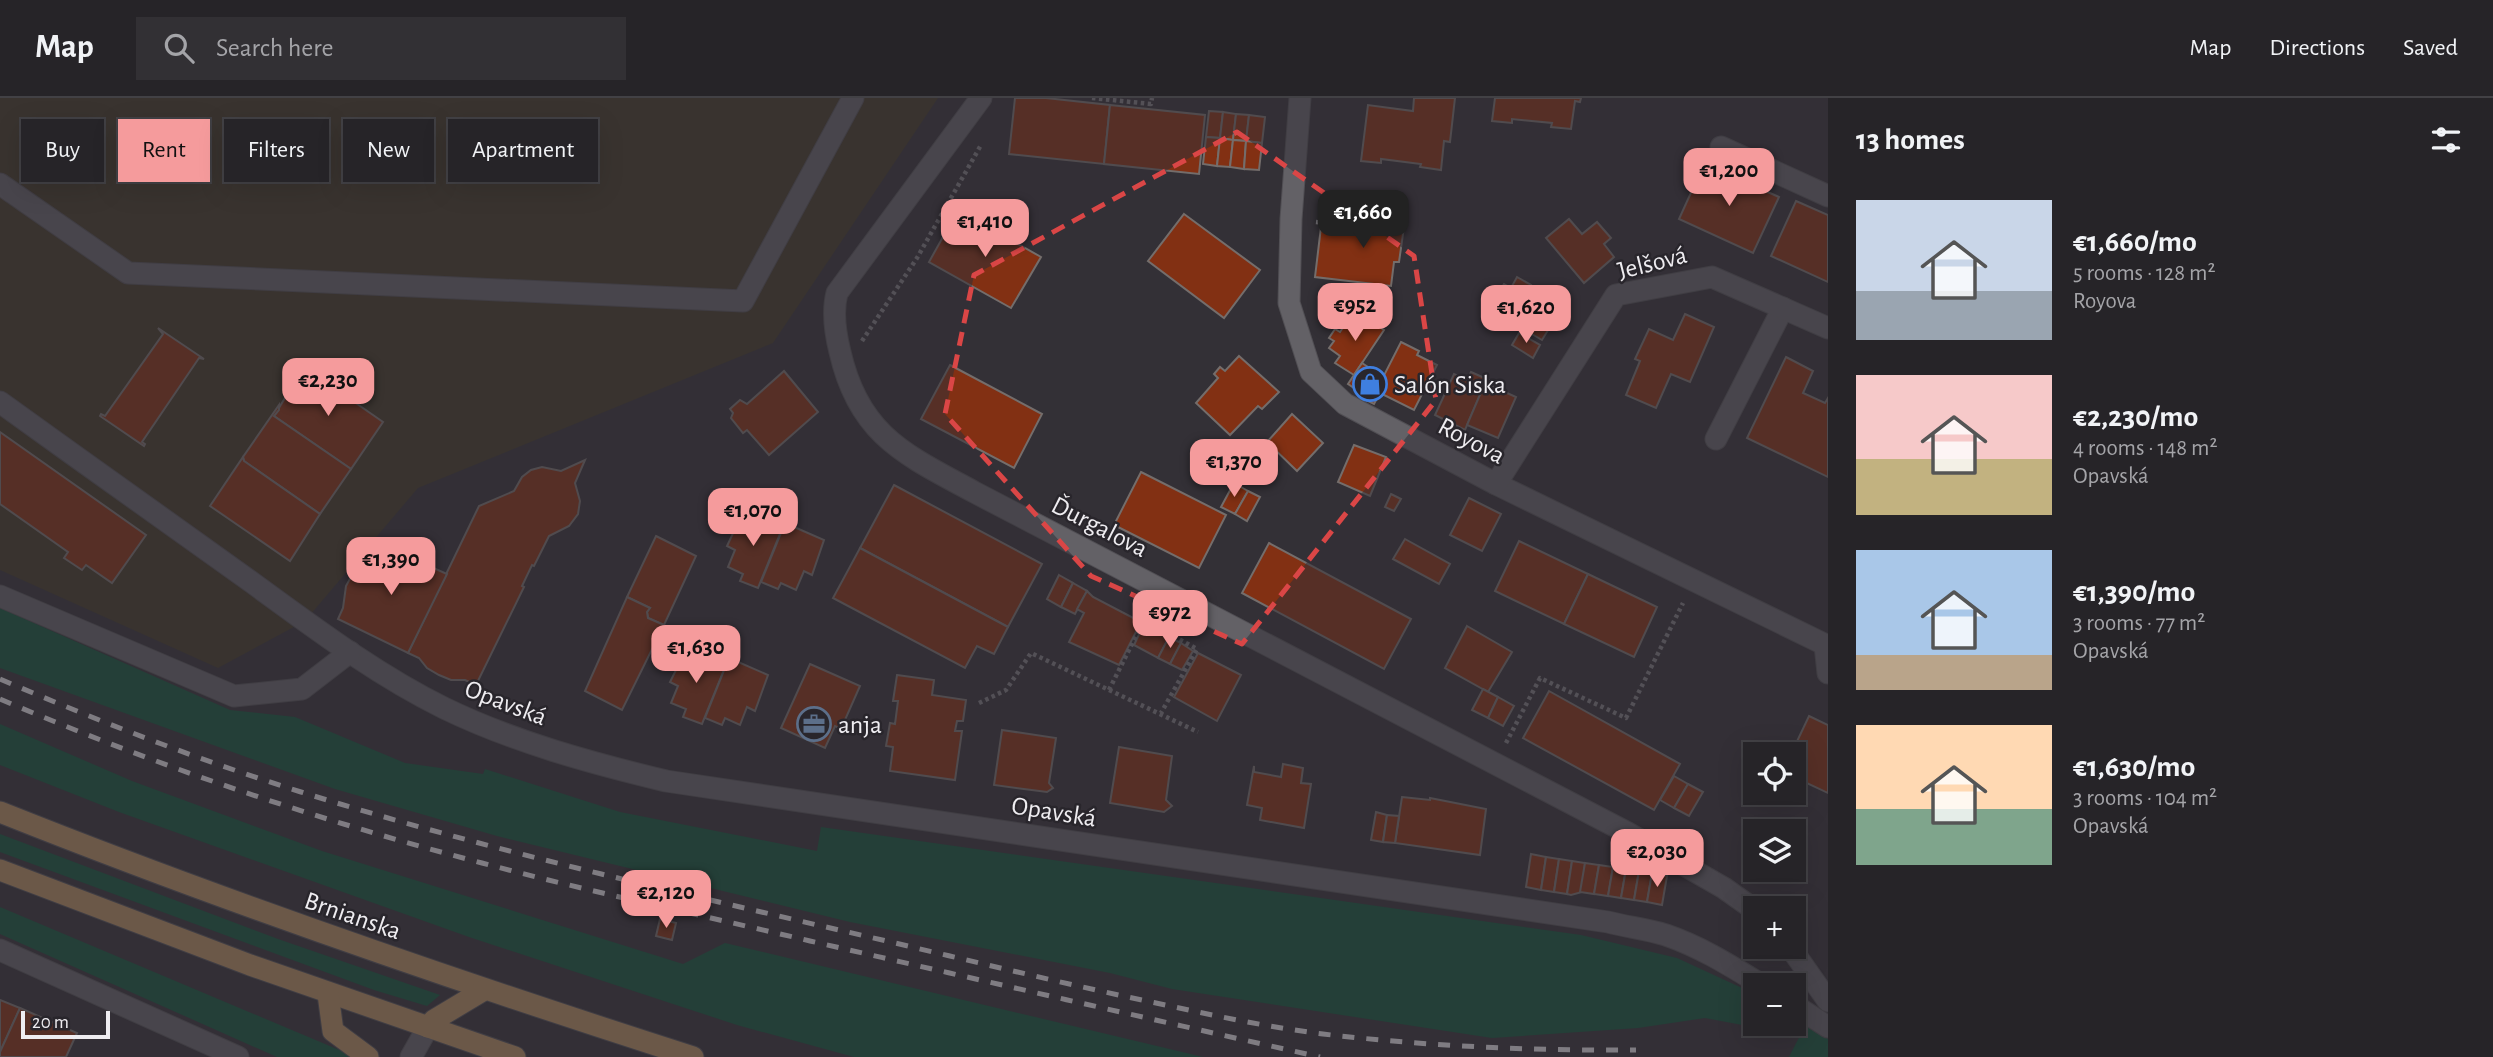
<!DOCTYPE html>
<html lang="en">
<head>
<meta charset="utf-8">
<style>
	:root { --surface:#262428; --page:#323034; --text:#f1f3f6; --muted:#a4a4a8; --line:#424145; --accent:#f59b9c }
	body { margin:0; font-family:"Alegreya Sans",sans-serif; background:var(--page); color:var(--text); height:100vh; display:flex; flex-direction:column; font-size:26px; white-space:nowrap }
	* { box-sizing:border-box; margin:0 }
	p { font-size:23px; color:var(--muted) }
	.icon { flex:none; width:38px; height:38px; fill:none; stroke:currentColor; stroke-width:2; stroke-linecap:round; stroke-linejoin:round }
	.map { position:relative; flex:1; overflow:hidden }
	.side { display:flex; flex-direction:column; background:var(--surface); width:665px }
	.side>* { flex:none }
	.hud { position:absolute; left:21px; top:21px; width:665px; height:63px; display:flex; gap:14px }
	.fabs { position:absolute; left:1743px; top:644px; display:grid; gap:14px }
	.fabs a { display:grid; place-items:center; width:63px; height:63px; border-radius:0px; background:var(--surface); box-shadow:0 7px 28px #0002,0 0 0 2px var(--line); font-size:35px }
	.scale { position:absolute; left:21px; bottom:18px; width:89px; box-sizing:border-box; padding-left:7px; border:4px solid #efedf1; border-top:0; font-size:19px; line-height:24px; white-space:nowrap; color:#efedf1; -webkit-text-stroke:5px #29262c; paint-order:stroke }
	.price { position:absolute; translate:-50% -60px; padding:0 16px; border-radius:14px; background:var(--accent); color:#111; font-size:23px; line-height:46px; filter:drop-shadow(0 2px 4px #0008) }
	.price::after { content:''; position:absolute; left:50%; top:42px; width:21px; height:16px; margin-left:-10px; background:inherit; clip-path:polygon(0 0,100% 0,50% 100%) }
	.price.active { background:#222; color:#fff }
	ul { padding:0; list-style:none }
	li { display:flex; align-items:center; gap:21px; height:175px; padding:0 28px }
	li span { display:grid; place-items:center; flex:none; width:196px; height:140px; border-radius:0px; color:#555 }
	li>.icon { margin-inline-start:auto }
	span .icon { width:84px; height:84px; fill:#fffc; stroke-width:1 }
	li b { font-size:30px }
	h2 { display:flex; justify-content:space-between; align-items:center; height:84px; padding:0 28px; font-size:30px }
	.pill { padding:0 24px; border-radius:0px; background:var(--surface); box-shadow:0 7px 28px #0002,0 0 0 2px var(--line); font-size:24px; line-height:63px }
	.pill.active { background:var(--accent); color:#111 }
	header { display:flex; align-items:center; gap:42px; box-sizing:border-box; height:98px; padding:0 35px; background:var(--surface); border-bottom:2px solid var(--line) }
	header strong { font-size:33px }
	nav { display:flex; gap:38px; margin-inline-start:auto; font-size:24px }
	.search { width:490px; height:63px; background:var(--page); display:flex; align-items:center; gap:18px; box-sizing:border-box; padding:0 24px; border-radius:0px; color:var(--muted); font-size:26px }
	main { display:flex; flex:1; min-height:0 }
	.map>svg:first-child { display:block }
	.medical { fill:#403827 }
	.green { fill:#12533a }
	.building { fill:#823013; stroke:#746d6b; stroke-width:2 }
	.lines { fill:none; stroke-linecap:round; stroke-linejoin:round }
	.minor-casing { stroke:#514f54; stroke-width:23 }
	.major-casing { stroke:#514f54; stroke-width:23 }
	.path { stroke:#7a787d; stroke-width:4.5; stroke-dasharray:3.5 3.5; stroke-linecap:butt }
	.minor { stroke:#636166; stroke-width:21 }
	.major { stroke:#af8a5e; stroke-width:21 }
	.rail { stroke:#dcdade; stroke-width:5; stroke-dasharray:12 12; stroke-linecap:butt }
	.marked { fill:none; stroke:#da4646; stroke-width:5; stroke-dasharray:14 9; stroke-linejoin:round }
	.labels { text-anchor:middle; stroke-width:5; stroke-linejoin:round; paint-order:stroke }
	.street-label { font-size:26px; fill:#efedf1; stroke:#29262c }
	.poi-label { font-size:26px; fill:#efedf1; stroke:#29262c; text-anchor:start }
</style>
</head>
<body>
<header>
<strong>Map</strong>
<div class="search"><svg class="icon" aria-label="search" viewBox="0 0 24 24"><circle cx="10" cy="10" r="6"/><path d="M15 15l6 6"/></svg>Search here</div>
<nav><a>Map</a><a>Directions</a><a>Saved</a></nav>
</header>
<main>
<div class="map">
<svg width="1828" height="959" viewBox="0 0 1828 959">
	<rect width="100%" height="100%" fill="#333036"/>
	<polygon class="medical" points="0,0 938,0 773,245 418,390 305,523 218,570 0,472"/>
	<g class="green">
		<polygon points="0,510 230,612 295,619 405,665 483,676 485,671 620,714 817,753 821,729 1581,837 1677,860 1755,896 1755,926 1776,926 1769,932 1705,920 1638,930 1492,940 1172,891 1110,875 850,824 497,738 335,691 0,570"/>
		<polygon points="0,626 132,683 322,753 683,866 725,845 1203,959 854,959 737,927 469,839 119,714 0,667"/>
		<polygon points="0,736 278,841 440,897 427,908 374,892 0,754"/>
		<polygon points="0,809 344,954 351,959 277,959 0,836"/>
		<polygon points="1806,926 1828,941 1828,959 1789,959"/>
	</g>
	<g class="building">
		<polygon points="1015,0 1046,0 1110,7 1104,66 1009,56"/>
		<polygon points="1414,0 1455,0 1450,44 1444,43 1441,72 1420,69 1421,66 1381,61 1381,65 1361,63 1368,7 1413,13"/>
		<polygon points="1495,0 1581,0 1580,4 1575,3 1571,31 1551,29 1552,25 1512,21 1512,25 1492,23"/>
		<polygon points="1110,7 1205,17 1199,76 1104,66"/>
		<polygon points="1209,13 1223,14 1220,40 1206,39"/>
		<polygon points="1223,14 1236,16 1233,42 1220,40"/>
		<polygon points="1236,16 1249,17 1246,43 1233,42"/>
		<polygon points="1249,17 1265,19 1262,45 1246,43"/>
		<polygon points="1206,39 1220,40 1217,68 1203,66"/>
		<polygon points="1220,40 1233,42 1230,69 1217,68"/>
		<polygon points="1233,42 1246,43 1244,71 1230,69"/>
		<polygon points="1246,43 1262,45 1259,72 1244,71"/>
		<polygon points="1704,66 1779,99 1753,155 1679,121"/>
		<polygon points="1796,103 1828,117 1828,184 1771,158"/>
		<polygon points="1367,111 1406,115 1399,164 1394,164 1391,188 1315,179 1321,129 1365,135"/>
		<polygon points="958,112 1041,159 1011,210 929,164"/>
		<polygon points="1184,116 1260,172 1224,220 1148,163"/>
		<polygon points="1569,121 1582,136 1597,124 1611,140 1604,146 1614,159 1584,185 1546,140"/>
		<polygon points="1517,179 1531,187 1530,189 1544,197 1544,201 1561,211 1542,242 1496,215 1503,204 1495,200 1504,186 1511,190"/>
		<polygon points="1685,216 1714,229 1690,284 1671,276 1656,310 1626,297 1640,263 1635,261 1649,231 1673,242"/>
		<polygon points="1361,217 1384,232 1354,277 1335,265 1340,258 1329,250 1334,243 1329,240 1335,231 1340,234 1347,224 1354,228"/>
		<polygon points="158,230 204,261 199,260 142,344 145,346 144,348 100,318 101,316 105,318 163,236"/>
		<polygon points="1519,235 1540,247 1533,260 1512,247"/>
		<polygon points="1401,244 1419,253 1417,257 1437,267 1414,312 1376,293"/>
		<polygon points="1239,258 1279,294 1262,311 1258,308 1230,337 1196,305 1218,280 1214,276 1220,269 1225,273"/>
		<polygon points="1786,259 1813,273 1803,295 1825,305 1828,300 1828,379 1747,340"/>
		<polygon points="1362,265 1374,273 1360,294 1348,286"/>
		<polygon points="950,267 1042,316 1014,370 921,321"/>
		<polygon points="304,269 383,324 351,371 274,318"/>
		<polygon points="784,273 818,314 769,357 747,332 743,335 731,320 733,315 730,311 740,302 747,306"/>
		<polygon points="1471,274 1489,282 1487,286 1485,285 1465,332 1435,317 1454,276 1467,282"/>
		<polygon points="1371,279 1381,284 1376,293 1380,295 1374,306 1360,299"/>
		<polygon points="1485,285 1516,299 1498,340 1467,327"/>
		<polygon points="279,307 279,312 274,318 351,371 320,416 244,363 243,359"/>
		<polygon points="1292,316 1323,345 1297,373 1267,344"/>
		<polygon points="0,334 146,437 112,485 86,467 82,472 64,460 68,454 0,406"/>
		<polygon points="1354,347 1386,359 1370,398 1338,384"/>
		<polygon points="243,359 244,363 320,416 290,463 210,408"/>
		<polygon points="585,362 575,385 580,403 578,416 569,428 549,438 534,468 532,467 522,488 524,489 476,587 465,582 451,582 439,577 427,570 419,560 408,555 479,408 514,393 522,379 531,372 542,369 561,373"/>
		<polygon points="1141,374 1226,417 1199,470 1114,427"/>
		<polygon points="1234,385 1248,393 1235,416 1221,409"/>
		<polygon points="894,387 1042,466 1008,529 860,450"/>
		<polygon points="1248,393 1260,399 1247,423 1235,416"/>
		<polygon points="1391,396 1401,401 1394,413 1385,409"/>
		<polygon points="1469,400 1501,416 1482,453 1450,437"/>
		<polygon points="743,414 782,431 758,490 740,483 743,476 728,469 735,452 727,448"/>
		<polygon points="785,425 824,442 812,477 804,473 796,492 781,485 778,491 761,484"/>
		<polygon points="656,438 696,458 664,527 648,520 647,514 650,510 627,499"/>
		<polygon points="1405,441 1450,466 1439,486 1393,461"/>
		<polygon points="1519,443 1588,476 1564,526 1495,493"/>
		<polygon points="375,444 447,476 408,555 338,521 343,510 346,488 352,477 366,463"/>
		<polygon points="1269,445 1411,521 1384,571 1242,495"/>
		<polygon points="860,450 1008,529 994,556 977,548 965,570 833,500"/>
		<polygon points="1588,476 1657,509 1634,559 1564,526"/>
		<polygon points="1059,477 1073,485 1061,509 1047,501"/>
		<polygon points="1073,485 1087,493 1075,516 1061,509"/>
		<polygon points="1087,493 1093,499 1141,524 1119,567 1069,544 1084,515 1077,511"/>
		<polygon points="627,499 650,510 647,514 648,520 664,527 622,612 585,593"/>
		<polygon points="1144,526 1169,539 1158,560 1134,547"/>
		<polygon points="1467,528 1512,554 1488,594 1445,570"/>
		<polygon points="1169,539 1181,545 1170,566 1158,560"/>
		<polygon points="1181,545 1193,553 1182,572 1170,566"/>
		<polygon points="686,552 726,567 702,626 683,619 686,611 671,605 678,588 670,584"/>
		<polygon points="1198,555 1241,577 1217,623 1174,599"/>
		<polygon points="729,560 768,577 755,613 747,609 740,627 725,620 722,627 705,620"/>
		<polygon points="810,566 860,588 841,631 835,628 825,650 781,630"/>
		<polygon points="897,577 934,582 932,597 966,602 963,623 957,623 955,633 962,633 955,682 890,673 893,649 886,648 890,625 895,626 898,603 893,603"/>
		<polygon points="1483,591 1498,599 1488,620 1472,612"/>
		<polygon points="1549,593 1680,666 1654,712 1523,640"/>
		<polygon points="1498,599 1514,608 1503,628 1488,620"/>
		<polygon points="1809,618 1828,627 1828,695 1794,679 1794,656 1791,656"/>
		<polygon points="1002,632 1056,640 1049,685 1053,690 1047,694 994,687"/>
		<polygon points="1119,649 1172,658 1166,702 1172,708 1164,714 1110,705"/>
		<polygon points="1283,666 1303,670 1301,685 1311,686 1304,730 1260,722 1262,710 1247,707 1254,668 1254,674 1281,679"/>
		<polygon points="1674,678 1688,686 1674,710 1660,702"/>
		<polygon points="1688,686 1703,694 1689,718 1674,710"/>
		<polygon points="1402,699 1430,702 1430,700 1486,711 1480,757 1395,745"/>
		<polygon points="1376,714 1387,717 1383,744 1371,742"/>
		<polygon points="1387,717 1399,718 1395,745 1383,744"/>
		<polygon points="1531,756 1546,759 1541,792 1526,789"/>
		<polygon points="1546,759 1559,761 1554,794 1541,792"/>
		<polygon points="1559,761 1572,763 1567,796 1554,794"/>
		<polygon points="1572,763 1585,765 1582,794 1571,797 1567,796"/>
		<polygon points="1585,765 1599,767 1594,796 1580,794"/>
		<polygon points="1599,767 1613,769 1608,798 1594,796"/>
		<polygon points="1613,769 1626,771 1621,800 1608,798"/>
		<polygon points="1626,771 1639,773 1634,802 1621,800"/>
		<polygon points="1639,773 1652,775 1647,804 1634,802"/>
		<polygon points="1652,775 1667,778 1662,807 1647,804"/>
		<polygon points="660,821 676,825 672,842 656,838"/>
		<polygon points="0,902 20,910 0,954"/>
		<polygon points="20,910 77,935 66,959 0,959 0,954"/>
	</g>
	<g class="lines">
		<g class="minor-casing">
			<g id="minor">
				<path d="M981 0 837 195C832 214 835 234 840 254 859 338 906 357 976 395L1628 735 1724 790 1755 812"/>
				<polyline points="1300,0 1291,121 1289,205 1311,274 1345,306 1496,386 1828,548"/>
				<polyline points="1721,49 1828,98"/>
				<polyline points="0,86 128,175 743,203 853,0"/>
				<path d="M0 304C83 364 166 423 250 483 312 528 375 576 444 610 514 644 591 665 666 683L1608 824C1627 829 1647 831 1666 837 1701 849 1731 868 1762 887"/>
				<polyline points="1716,341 1783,210"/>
				<polyline points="1496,386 1616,197 1712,179 1828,230"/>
				<polyline points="0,498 234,598 302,591 350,554"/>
				<polyline points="1825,547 1828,575"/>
				<polyline points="1790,849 1828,903"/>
				<polyline points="0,852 238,959"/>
				<polyline points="1794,907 1828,929"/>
				<polyline points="411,959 428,929"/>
			</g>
		</g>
		<g class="major-casing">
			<g id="major">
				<path d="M0 714C228 805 459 884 693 959"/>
				<polyline points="0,772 250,867 515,959"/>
				<polyline points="328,896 333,933 368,959"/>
				<polyline points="428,929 434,922 484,892"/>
			</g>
		</g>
		<g class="path">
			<polyline points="1092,0 1151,6 1152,0"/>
			<polyline points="1316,124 1361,129"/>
			<polyline points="862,243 917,160 981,47"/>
			<polyline points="1109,592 1144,522 1197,551 1161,615"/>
			<polyline points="979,605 1006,592 1031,555 1198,634"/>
			<polyline points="1506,645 1540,580 1626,620 1683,505"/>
		</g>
		<use href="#minor" class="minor"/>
		<use href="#major" class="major"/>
		<g class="rail">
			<path d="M0 581C98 623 199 662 301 694 474 748 650 788 826 829 936 854 1046 882 1156 905 1211 917 1267 929 1323 936 1426 948 1532 953 1636 952"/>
			<path d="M0 601C157 668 317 722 482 765 591 794 701 817 810 843 980 882 1150 921 1320 959"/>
		</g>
	</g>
	<path d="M0 0H1828V959H0ZM1237 34 1414 158 1436 302 1242 546 1091 478 945 316 974 177Z" fill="#333036" fill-opacity=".55" fill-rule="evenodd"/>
	<path class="marked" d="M1237 34 1414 158 1436 302 1242 546 1091 478 945 316 974 177Z"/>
	<defs>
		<g id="shop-ring" transform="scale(1.75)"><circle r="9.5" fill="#29262c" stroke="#3f7fe0" stroke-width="1.5"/><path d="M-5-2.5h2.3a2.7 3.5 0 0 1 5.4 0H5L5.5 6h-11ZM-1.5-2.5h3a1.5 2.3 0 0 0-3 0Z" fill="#3f7fe0"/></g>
		<g id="office-ring" transform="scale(1.75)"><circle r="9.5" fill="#29262c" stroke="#5c6f8a" stroke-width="1.5"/><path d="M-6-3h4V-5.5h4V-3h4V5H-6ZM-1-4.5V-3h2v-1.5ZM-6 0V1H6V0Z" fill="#5c6f8a"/></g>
	</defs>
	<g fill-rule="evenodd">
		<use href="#shop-ring" x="1370" y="286"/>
		<use href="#office-ring" x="814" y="626"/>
	</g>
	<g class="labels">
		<g class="street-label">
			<text transform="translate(1652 164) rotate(-14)" y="9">Jelšová</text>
			<text transform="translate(1472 342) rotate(28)" y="9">Royova</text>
			<text transform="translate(1100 428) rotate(27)" y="9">Ďurgalova</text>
			<text transform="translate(506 604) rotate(21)" y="9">Opavská</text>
			<text transform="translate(1054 713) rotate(9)" y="9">Opavská</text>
			<text transform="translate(353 817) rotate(19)" y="9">Brnianska</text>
		</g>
		<g class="poi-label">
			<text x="1394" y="295">Salón Siska</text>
			<text x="838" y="635">anja</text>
		</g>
	</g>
</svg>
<div class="fabs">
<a><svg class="icon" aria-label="locate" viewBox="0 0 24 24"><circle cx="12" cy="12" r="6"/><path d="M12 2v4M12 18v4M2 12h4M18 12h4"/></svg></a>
<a><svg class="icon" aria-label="layers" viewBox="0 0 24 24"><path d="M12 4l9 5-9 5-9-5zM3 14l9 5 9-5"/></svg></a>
<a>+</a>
<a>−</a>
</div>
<div class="scale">20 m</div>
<b class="price" style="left:1729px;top:110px">€1,200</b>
<b class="price active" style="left:1363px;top:152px">€1,660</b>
<b class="price" style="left:985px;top:161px">€1,410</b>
<b class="price" style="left:1355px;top:245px">€952</b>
<b class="price" style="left:1526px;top:247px">€1,620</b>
<b class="price" style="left:328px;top:320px">€2,230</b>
<b class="price" style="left:1234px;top:401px">€1,370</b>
<b class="price" style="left:753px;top:450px">€1,070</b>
<b class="price" style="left:391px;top:499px">€1,390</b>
<b class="price" style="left:1170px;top:552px">€972</b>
<b class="price" style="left:696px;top:587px">€1,630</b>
<b class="price" style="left:1657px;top:791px">€2,030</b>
<b class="price" style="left:666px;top:832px">€2,120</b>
<div class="hud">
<a class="pill">Buy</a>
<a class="pill active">Rent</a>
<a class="pill">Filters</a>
<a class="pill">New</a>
<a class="pill">Apartment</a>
</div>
</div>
<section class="side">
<h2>13 homes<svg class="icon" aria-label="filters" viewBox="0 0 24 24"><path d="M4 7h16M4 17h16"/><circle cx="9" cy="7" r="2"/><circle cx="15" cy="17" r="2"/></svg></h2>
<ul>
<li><span style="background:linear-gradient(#c9d6e8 65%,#9aa5b1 0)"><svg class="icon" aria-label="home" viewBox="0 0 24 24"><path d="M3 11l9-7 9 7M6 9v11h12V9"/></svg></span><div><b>€1,660/mo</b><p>5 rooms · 128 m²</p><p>Royova</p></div></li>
<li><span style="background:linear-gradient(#f6c9c9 60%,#c2b280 0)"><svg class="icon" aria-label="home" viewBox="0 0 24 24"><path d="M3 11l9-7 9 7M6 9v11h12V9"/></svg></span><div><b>€2,230/mo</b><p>4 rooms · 148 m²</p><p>Opavská</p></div></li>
<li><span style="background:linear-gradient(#a9c7e8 75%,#b9a48a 0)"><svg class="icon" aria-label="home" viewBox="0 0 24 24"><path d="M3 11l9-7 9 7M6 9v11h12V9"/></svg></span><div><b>€1,390/mo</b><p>3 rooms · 77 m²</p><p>Opavská</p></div></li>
<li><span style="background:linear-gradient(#ffd9b3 60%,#7fa58c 0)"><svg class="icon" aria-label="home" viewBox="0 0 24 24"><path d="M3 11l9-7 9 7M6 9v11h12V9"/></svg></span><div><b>€1,630/mo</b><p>3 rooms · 104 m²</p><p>Opavská</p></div></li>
</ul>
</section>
</main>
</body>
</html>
